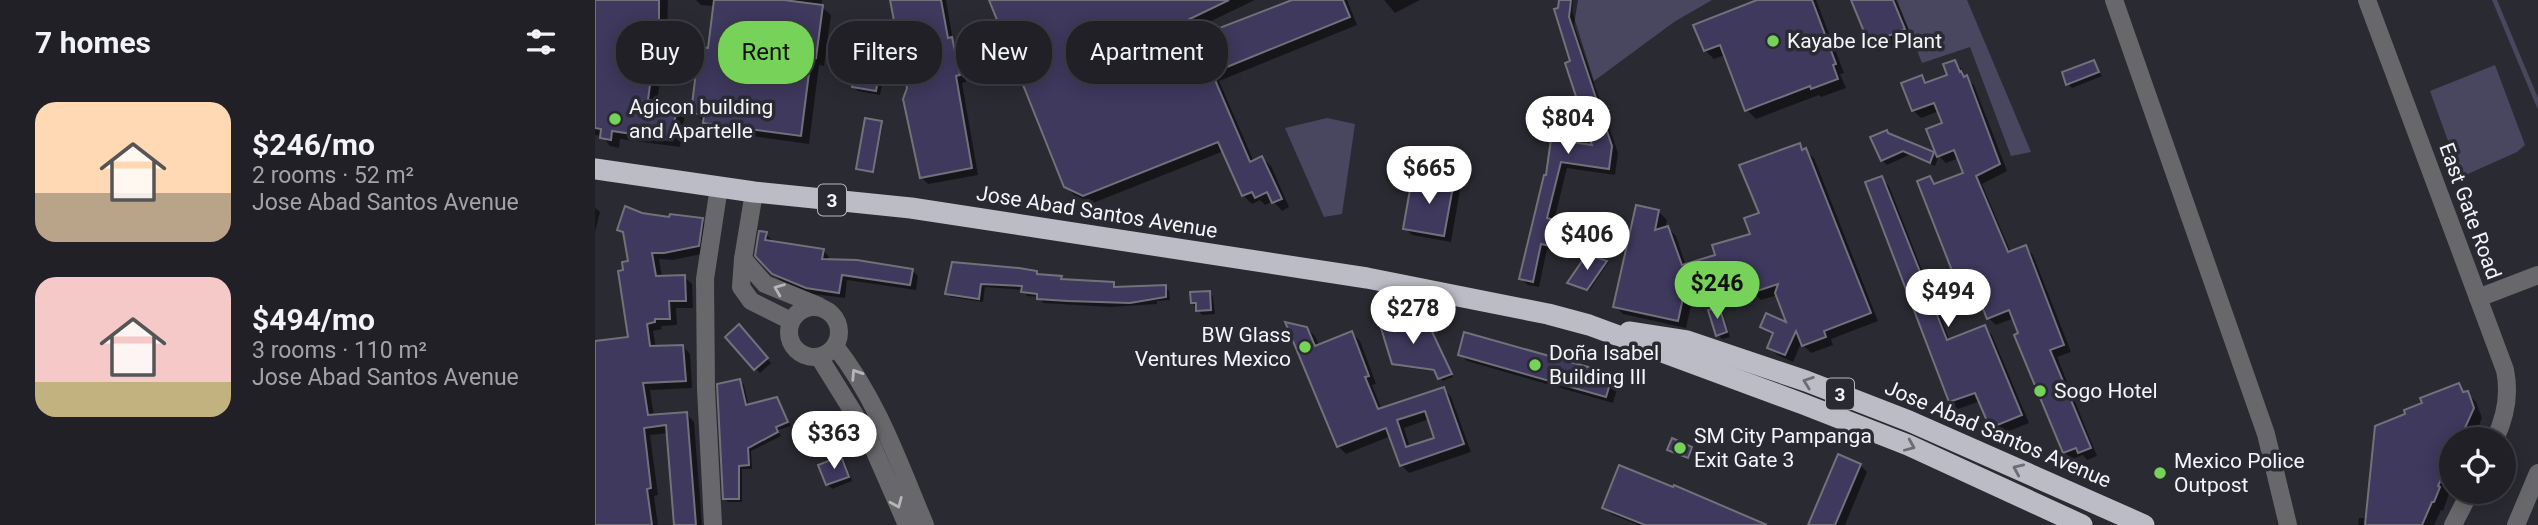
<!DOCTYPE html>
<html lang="en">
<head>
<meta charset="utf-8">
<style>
	:root { --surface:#202026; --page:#2d2d32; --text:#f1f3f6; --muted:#a2a3a7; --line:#3d3e43; --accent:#77d259 }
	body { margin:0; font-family:Roboto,sans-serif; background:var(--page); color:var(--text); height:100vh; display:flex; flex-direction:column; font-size:26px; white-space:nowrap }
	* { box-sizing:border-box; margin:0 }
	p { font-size:23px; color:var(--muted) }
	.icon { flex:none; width:38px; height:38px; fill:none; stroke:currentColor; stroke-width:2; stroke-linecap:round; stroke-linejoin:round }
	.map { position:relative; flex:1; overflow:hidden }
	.drawer { display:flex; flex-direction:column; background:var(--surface); width:595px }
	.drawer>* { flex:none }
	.top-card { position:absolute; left:21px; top:21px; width:665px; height:63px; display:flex; gap:14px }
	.buttons { position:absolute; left:1844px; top:427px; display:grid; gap:14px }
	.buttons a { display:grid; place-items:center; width:77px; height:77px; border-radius:50%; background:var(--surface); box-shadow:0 4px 18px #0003,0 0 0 2px var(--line); font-size:35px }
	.price { position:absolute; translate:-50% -60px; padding:0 16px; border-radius:24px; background:#fff; color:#222; font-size:23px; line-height:46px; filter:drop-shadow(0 2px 4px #0008) }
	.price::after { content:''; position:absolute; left:50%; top:42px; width:21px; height:16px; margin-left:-10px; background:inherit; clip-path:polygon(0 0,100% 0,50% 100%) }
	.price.active { background:var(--accent); color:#111 }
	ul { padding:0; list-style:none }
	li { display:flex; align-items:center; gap:21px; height:175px; padding:0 35px }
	li span { display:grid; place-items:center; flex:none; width:196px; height:140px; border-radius:21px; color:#555 }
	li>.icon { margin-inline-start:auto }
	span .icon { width:84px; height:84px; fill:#fffc; stroke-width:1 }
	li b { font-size:30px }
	h2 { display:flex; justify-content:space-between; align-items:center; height:84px; padding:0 35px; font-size:30px }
	.pill { padding:0 24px; border-radius:28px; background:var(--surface); box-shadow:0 4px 18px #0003,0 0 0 2px var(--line); font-size:24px; line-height:63px }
	.pill.active { background:var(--accent); color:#111 }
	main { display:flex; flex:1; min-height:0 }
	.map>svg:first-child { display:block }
	.green { fill:#49475f }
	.shadow { fill:#0007; fill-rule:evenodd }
	.building { fill:#3e395d; stroke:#72717b; stroke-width:2; fill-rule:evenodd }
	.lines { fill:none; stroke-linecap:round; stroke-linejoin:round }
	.minor { stroke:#68686c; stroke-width:18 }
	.highway { stroke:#bcbcc6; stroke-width:21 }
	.oneway { stroke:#b5b5ba }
	.oneway2 { stroke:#6c6c75 }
	.poi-dot { fill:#77d259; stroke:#2a2a32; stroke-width:2.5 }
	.labels { text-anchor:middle; stroke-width:7; stroke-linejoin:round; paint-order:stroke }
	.shield { fill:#2a2a32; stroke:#b7b7bd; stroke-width:2 }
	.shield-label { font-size:19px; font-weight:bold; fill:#f4f4f9 }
	.poi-label { font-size:21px; fill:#f4f4f9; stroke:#2a2a32; text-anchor:start }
	.street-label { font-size:21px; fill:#f4f4f9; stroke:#2a2a32 }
</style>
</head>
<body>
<main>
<section class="drawer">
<h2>7 homes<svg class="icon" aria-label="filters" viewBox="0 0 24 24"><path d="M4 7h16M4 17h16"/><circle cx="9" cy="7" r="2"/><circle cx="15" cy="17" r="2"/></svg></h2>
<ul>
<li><span style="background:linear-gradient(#ffd9b3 65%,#b9a48a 0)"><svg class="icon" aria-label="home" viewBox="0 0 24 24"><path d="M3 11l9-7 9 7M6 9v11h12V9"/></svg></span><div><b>$246/mo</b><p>2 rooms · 52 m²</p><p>Jose Abad Santos Avenue</p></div></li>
<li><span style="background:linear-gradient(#f6c9c9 75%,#c2b280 0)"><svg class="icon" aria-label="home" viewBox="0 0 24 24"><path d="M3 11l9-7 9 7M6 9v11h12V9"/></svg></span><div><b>$494/mo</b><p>3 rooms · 110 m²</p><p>Jose Abad Santos Avenue</p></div></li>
</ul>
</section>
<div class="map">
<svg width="1943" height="525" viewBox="0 0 1943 525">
	<rect width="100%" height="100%" fill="#2a2a32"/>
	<g class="green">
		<polygon points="978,0 1117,0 1079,22 999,81 977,11"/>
		<polygon points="1302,0 1372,0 1436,152 1416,156 1375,47 1327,63"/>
		<polygon points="1897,0 1902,0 1943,98 1943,110"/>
		<polygon points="1900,65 1930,145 1922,152 1866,177 1835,91"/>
		<polygon points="732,118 760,124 747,214 729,217 690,128"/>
	</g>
	<g class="shadow">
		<polygon points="0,0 73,0 72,28 62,103 81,106 90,114 85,147 25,139 24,148 15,146 7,136 0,135"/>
		<polygon points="101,0 227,0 226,6 236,15 229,66 224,65 214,144 119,131 98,112 114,50 120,6 106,5"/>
		<polygon points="297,0 351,0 358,41 363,46 371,82 367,83 383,175 333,184 326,177 314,88"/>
		<polygon points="396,0 660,0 558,49 561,55 702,0 752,0 762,25 624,81 659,162 667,158 676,166 694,207 687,211 678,201 670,205 665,200 657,204 648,195 629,151 498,203 479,195 470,186"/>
		<polygon points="789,0 825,0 800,13"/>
		<polygon points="966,0 983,0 979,25 1023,153 1020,175 972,168 959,221 994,232 1000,238 996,257 1013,263 994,291 974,283 994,254 971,249 970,254 952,249 944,287 933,285 926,279 953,177 958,141 1000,147 964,9"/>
		<polygon points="1167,0 1221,0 1249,73 1245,74 1251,88 1226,97 1224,95 1161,119 1152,110 1130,55 1119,59 1110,50"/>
		<polygon points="1258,0 1301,0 1317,38 1284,51 1276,43"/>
		<polygon points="1359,62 1367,69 1370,78 1379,85 1412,171 1387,184 1416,253 1431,247 1438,255 1476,352 1462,357 1502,456 1492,460 1488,455 1477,459 1469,452 1419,318 1401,325 1393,318 1389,307 1379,311 1372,304 1324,182 1335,178 1342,185 1370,174 1364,158 1351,163 1344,156 1350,124 1344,111 1326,118 1318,110 1326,77 1333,84 1354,76"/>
		<polygon points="1498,62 1507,76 1477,88 1473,84"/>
		<polygon points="284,71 289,75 285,95 263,91 259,87"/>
		<polygon points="286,122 288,124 279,172 264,170 263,168"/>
		<polygon points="1295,136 1338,154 1343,158 1340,166 1314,155 1292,165 1287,160"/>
		<polygon points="1204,145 1219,158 1283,321 1236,339 1238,345 1216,353 1206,343 1198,362 1182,355 1174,347 1178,336 1167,327 1194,325 1183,295 1166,300 1161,295 1126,306 1118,298 1116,291 1098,297 1091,328 1028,314 1020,306 1063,211 1072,220 1070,229 1073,228 1081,236 1091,266 1122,256 1157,235"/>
		<polygon points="1286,178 1294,186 1355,341 1389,327 1397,335 1434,423 1404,435 1396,427 1385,401 1363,409 1355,401"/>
		<polygon points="858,183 865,190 856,242 817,235 810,228"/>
		<polygon points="0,208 5,212 0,232"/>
		<polygon points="47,215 76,219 107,219 114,227 111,253 78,260 64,259 67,277 89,277 97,284 98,308 81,308 82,325 66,326 67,329 58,331 61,348 88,346 95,354 97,388 55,390 59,417 92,414 99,422 107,525 80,525 73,433 55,435 63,495 59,496 63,525 0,525 0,343 35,338 30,271 35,263 30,235 24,229"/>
		<polygon points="171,234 177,240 176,243 228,250 234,257 233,261 317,270 323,276 321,290 252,280 250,298 218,294 185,280 162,255"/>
		<polygon points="359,264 441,273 444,276 466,277 470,281 518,283 523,288 570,287 574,291 575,300 562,301 562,304 516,307 448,303 444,297 432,296 428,290 390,287 388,302 356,297 352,293"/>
		<polygon points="614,292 618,297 620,314 607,315 597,303"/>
		<polygon points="1123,308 1128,313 1135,337 1127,339 1123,335"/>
		<polygon points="802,319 808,333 831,323 834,326 858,377 848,381 842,372 802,366 798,363"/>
		<path d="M711 328 720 336 724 346 757 333 765 341 781 384 777 385 787 410 849 389 856 397 876 452 814 473 806 465 796 436 751 454 743 446ZM834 419 841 439 815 448 809 428Z"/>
		<polygon points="148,330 176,363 165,373 132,337"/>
		<polygon points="865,354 1017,376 1024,383 1018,403 872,361"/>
		<polygon points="145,381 149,385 154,407 182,399 196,426 183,430 186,436 156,451 157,469 147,469 147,502 133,502 130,499"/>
		<polygon points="1863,385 1881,402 1887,418 1878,439 1857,439 1857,485 1848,511 1846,510 1839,525 1763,525 1764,518 1772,518 1813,415"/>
		<polygon points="245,458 250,462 257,481 237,489 233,485 225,466"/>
		<polygon points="1265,465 1272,472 1250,525 1215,525"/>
		<polygon points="1009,507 1167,525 1043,525 1016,514"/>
	</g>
	<g class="building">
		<polygon points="0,0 64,0 64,18 53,100 82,104 77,140 17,131 16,140 5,138 6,129 0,128"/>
		<polygon points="119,0 189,0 228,5 221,58 216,57 206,136 108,123 109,115 96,113 104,47 113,48"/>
		<polygon points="295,0 346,0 353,38 357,37 365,75 361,76 377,168 325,178 308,99 312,88"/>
		<polygon points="394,0 634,0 551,40 557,54 697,0 748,0 755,17 617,73 655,162 667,156 687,199 677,203 672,192 660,198 657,192 647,196 623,142 488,196 469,187"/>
		<polygon points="964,0 976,0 974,17 1017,146 1014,169 966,162 952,218 995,230 990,250 965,243 964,248 946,244 938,282 924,279 949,175 951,175 956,139 997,145 970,63 975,61 959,9 963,8"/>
		<polygon points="1162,0 1217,0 1241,64 1238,65 1243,79 1216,89 1215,86 1150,111 1125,45 1109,51 1098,25"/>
		<polygon points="1256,0 1298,0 1310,29 1274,44"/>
		<polygon points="1360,60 1365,72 1366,71 1369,77 1372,75 1405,164 1381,176 1413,252 1431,245 1469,345 1455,350 1496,448 1483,453 1481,448 1468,453 1419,335 1423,333 1414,310 1392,319 1384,299 1370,304 1322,181 1335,176 1339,184 1368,173 1359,150 1342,157 1331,129 1347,123 1339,103 1317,111 1306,83 1327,75 1330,83 1352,75 1348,64"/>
		<polygon points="1499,60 1504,72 1471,85 1467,72"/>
		<polygon points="261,65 285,69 281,91 257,87"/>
		<polygon points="270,118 287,121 278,172 261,169"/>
		<polygon points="1292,130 1293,133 1339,152 1335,163 1308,151 1286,161 1275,137"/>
		<polygon points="1205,143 1207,150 1211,148 1276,313 1229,331 1231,337 1207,346 1201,331 1190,355 1172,348 1178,333 1165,327 1171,313 1191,322 1180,293 1183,284 1156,293 1154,287 1117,299 1111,283 1090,289 1083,321 1018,307 1041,205 1064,210 1060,230 1073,226 1087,265 1120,255 1117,245 1155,234 1149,218 1164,213 1144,165"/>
		<polygon points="824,175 859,181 849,236 808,229 816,184 822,185"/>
		<polygon points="1287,176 1352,340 1390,325 1427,415 1395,428 1380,393 1354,402 1270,182"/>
		<polygon points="30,206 47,213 74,217 75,214 108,218 104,246 69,253 57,253 61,276 90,275 91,301 74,301 75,319 60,319 60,322 52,324 55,346 88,345 91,381 48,383 53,415 92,412 101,525 79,525 71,425 49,428 56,488 52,489 57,525 0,525 0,341 33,337 23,271 28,270 27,262 33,261 28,232 22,230"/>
		<polygon points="164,231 172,232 170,240 229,249 227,259 262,260 318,269 315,285 247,275 244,293 211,288 177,274 160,256"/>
		<polygon points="992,254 1012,261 992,290 972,283"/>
		<polygon points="357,262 424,268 442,271 442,274 467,276 466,279 519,282 519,287 571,285 571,297 535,303 473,301 442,299 442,294 426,292 427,286 386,284 384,299 350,294"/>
		<polygon points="615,291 616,310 601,311 601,303 596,303 595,292"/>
		<polygon points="1124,306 1132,332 1121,336 1113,310"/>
		<polygon points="782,315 802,317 807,331 832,321 857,374 843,379 839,370 797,364"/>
		<path d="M690 322 712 327 720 346 757 331 774 376 770 377 783 409 849 387 869 444 805 466 791 428 742 447ZM830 411 839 438 811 447 802 420Z"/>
		<polygon points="144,324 173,358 159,370 130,337"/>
		<polygon points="869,332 1018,374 1011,397 863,355"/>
		<polygon points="145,379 151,405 182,397 193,422 181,427 183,432 153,448 154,465 144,466 144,499 128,499 122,384"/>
		<polygon points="1864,383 1868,392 1873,391 1879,408 1865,439 1857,439 1857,456 1843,486 1845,487 1839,502 1837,502 1827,525 1770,525 1780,426 1810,414 1809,410 1827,403 1825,398"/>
		<polygon points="1077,438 1097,447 1093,458 1072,450"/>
		<polygon points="1243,454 1266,464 1240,525 1213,525"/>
		<polygon points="246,456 254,477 231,485 223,465"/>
		<polygon points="1024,465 1078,487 1079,485 1172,525 1050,525 1007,508"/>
	</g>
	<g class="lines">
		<g class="minor">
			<polyline points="1519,0 1671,434 1693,525"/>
			<path d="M1772 0 1910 370C1915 394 1911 416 1900 439"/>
			<polyline points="159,192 148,259 146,287 156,301 196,321"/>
			<polyline points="148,259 170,284 224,306"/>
			<polyline points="1883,298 1943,275"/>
			<circle cx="219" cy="332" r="25"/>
			<path d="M240 346C282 399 304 463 330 525"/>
			<polyline points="224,357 273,436 312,525"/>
			<polyline points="118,525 111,389 110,279 124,187"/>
			<polyline points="1858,525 1875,492"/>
			<polyline points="1921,525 1943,473"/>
		</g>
		<g class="highway">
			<polyline points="0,169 159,192 316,208 772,278 953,314 994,325 1208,404 1313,445 1487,525"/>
			<polyline points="1034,332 1092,341 1211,381 1314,421 1549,525"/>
		</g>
	</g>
	<defs><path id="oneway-chevron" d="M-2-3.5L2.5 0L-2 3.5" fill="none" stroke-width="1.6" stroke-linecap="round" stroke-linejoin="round" transform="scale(1.75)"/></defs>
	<g class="oneway">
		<use href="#oneway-chevron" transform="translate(184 289) rotate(-158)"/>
		<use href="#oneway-chevron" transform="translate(261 374) rotate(-123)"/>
		<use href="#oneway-chevron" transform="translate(302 503) rotate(67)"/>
	</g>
	<g class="oneway2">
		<use href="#oneway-chevron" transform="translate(1213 382) rotate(-160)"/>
		<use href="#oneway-chevron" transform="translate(1315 446) rotate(23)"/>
		<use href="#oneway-chevron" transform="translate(1423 469) rotate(-156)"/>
	</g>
	<g class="poi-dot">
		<circle cx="1178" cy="41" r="7"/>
		<circle cx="20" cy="119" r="7"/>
		<circle cx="710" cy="347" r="7"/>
		<circle cx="940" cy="365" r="7"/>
		<circle cx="1445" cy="391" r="7"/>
		<circle cx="1085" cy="448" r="7"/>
		<circle cx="1565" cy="473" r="7"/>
	</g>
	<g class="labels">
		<g class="shield">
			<rect x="223" y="184.5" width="28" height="31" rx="5"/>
			<rect x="1231" y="378.5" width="28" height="31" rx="5"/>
		</g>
		<g class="shield-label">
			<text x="237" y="207">3</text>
			<text x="1245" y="401">3</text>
		</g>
		<g class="poi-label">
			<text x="1192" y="48">Kayabe Ice Plant</text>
			<text x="34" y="114">Agicon building<tspan x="34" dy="24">and Apartelle</tspan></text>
			<text x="696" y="342" text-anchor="end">BW Glass<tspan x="696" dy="24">Ventures Mexico</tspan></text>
			<text x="954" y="360">Doña Isabel<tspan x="954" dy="24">Building III</tspan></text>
			<text x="1459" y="398">Sogo Hotel</text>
			<text x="1099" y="443">SM City Pampanga<tspan x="1099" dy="24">Exit Gate 3</tspan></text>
			<text x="1579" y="468">Mexico Police<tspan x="1579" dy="24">Outpost</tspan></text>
		</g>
		<g class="street-label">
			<text transform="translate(1875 211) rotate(70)" y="7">East Gate Road</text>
			<text transform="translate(502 212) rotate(9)" y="7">Jose Abad Santos Avenue</text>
			<text transform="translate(1403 434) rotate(23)" y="7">Jose Abad Santos Avenue</text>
		</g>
	</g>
</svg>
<div class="buttons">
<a><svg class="icon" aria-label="locate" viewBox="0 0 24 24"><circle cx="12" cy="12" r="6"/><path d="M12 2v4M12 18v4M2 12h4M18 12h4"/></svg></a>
</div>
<b class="price" style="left:973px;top:156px">$804</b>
<b class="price" style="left:834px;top:206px">$665</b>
<b class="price" style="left:992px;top:272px">$406</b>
<b class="price active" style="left:1122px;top:321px">$246</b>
<b class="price" style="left:1353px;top:329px">$494</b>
<b class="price" style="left:818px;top:346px">$278</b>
<b class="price" style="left:239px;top:471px">$363</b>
<div class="top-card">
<a class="pill">Buy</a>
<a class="pill active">Rent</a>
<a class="pill">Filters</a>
<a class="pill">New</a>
<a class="pill">Apartment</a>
</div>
</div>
</main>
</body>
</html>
